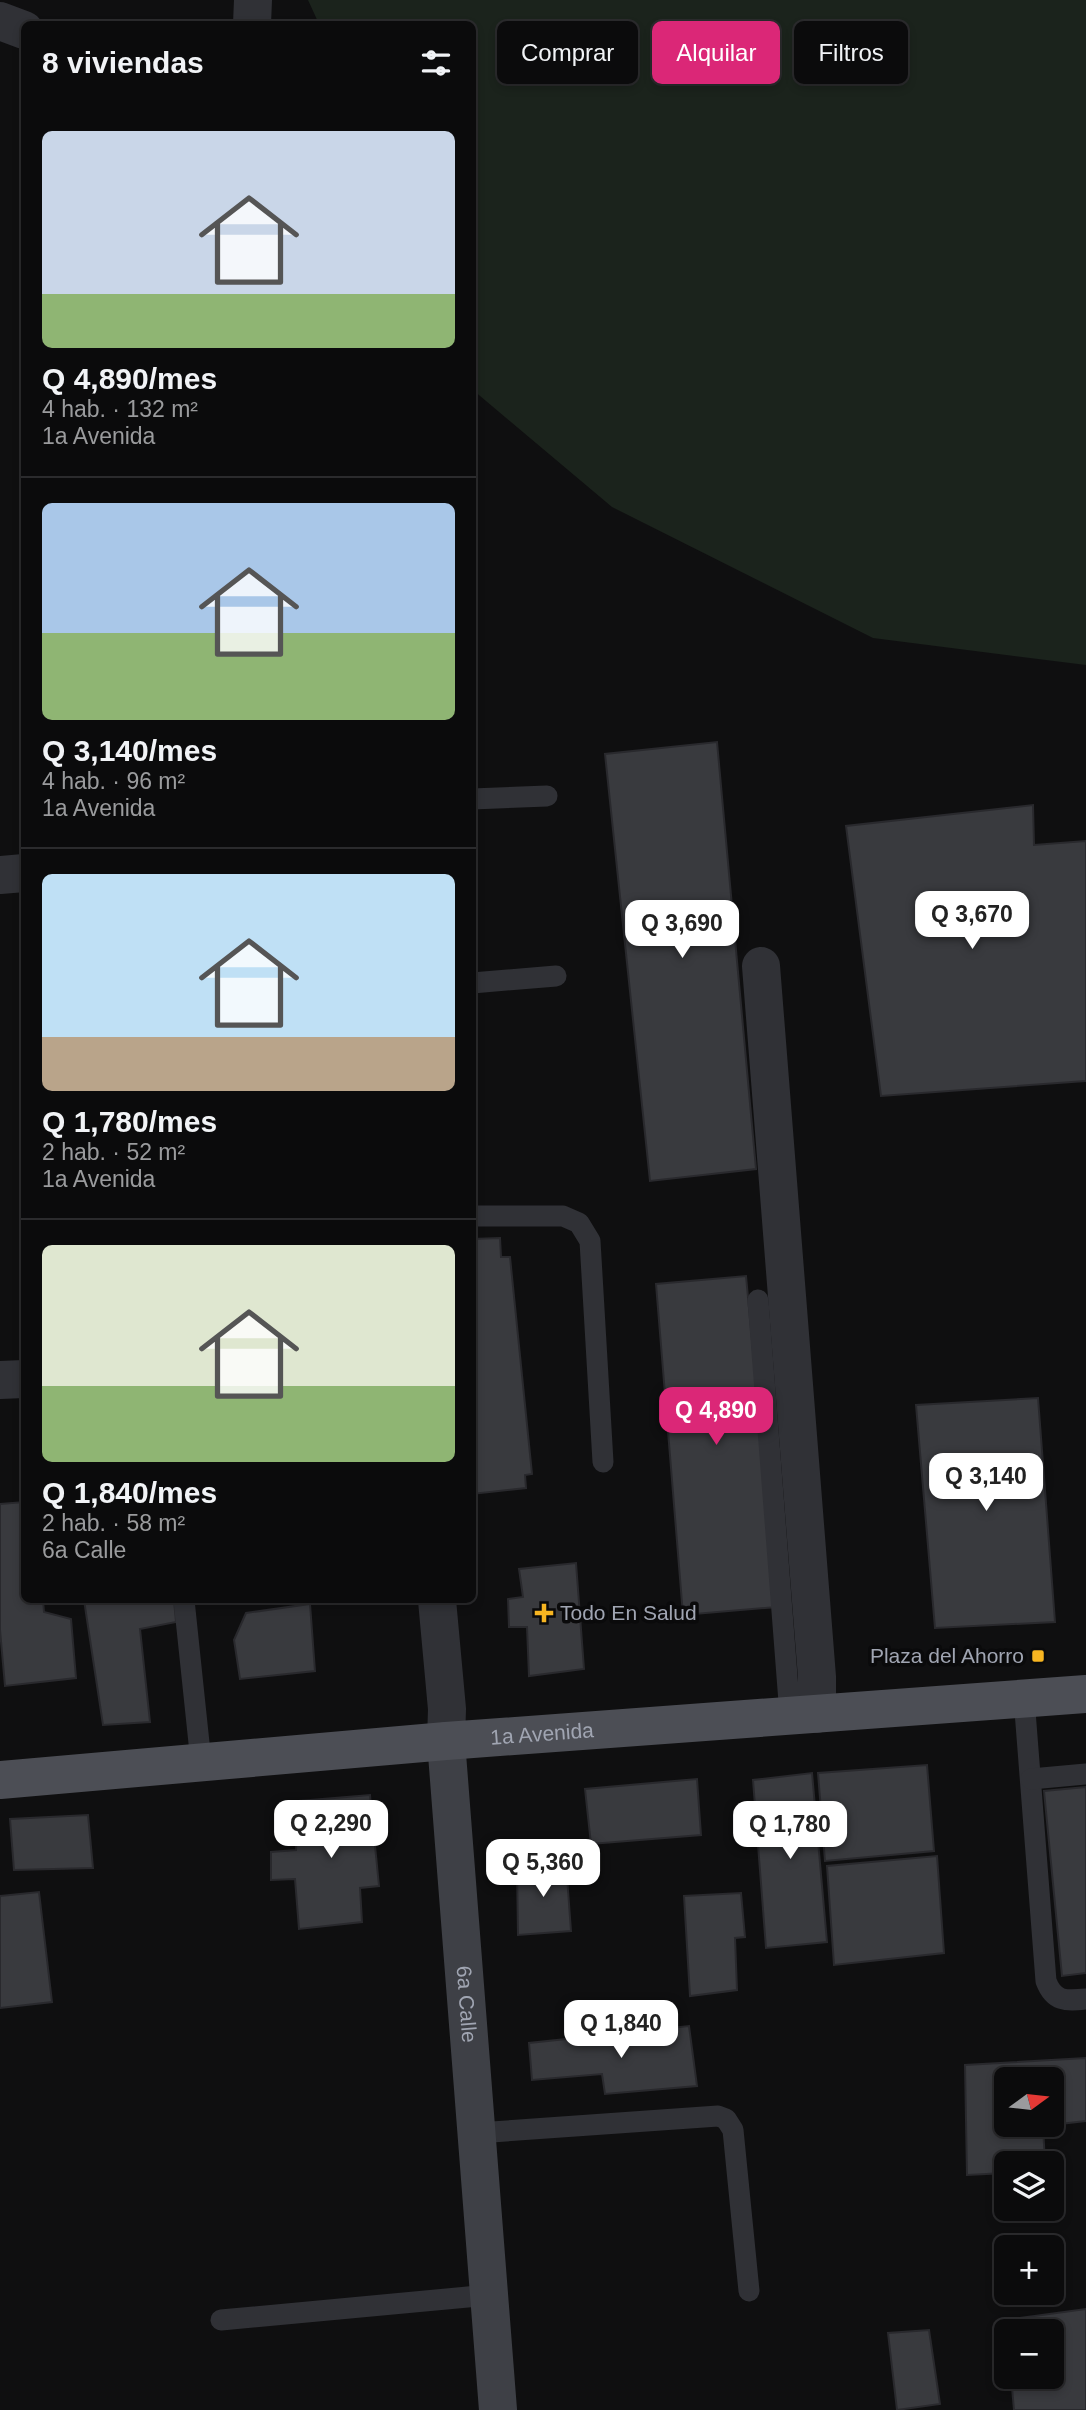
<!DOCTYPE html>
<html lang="es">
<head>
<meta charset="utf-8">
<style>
	:root { --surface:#0b0b0c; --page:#19191a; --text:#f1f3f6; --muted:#9a9b9d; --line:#2b2b2d; --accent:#db2777 }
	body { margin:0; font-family:Helvetica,sans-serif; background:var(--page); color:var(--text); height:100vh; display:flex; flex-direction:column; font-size:26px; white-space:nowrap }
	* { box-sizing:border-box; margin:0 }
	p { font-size:23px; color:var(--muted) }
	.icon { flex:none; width:38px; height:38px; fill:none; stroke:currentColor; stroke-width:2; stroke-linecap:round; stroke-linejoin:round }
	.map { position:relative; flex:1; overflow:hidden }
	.sheet { position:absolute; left:21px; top:21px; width:455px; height:1582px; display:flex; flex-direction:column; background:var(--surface); border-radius:10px; box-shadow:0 4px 10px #0003,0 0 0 2px var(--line) }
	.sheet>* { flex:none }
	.top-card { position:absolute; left:497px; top:21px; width:483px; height:63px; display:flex; gap:14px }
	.needle { width:46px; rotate:75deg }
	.controls { position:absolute; left:994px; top:2067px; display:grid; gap:14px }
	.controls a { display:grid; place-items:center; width:70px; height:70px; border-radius:10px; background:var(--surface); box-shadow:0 4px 10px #0003,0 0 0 2px var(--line); font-size:35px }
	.price { position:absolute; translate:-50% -60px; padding:0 16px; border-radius:14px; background:#fff; color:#222; font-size:23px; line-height:46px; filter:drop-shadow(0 2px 4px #0008) }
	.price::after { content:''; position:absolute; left:50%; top:42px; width:21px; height:16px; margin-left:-10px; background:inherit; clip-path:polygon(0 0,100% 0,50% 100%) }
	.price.selected { background:var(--accent); color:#fff }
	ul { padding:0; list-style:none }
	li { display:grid; align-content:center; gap:14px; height:371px; padding:0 21px }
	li+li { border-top:2px solid var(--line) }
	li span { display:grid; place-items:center; height:217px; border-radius:10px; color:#555 }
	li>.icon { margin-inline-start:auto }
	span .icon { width:126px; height:126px; fill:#fffc; stroke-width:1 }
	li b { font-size:30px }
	h2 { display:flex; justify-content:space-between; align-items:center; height:84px; padding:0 21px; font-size:30px }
	.tag { padding:0 24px; border-radius:10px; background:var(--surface); box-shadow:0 4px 10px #0003,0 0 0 2px var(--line); font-size:24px; line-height:63px }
	.tag.selected { background:var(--accent); color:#fff }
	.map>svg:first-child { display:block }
	.green { fill:#1b231c }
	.building { fill:#393a3e; stroke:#29292d; stroke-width:2; fill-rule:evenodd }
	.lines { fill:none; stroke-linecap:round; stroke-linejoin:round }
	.lane { stroke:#303136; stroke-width:21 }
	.street { stroke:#303136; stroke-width:38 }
	.secondary { stroke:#3e4046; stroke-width:38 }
	.primary { stroke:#4c4e55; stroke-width:38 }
	.poi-dot { fill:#f7b521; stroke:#0a0a0b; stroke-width:2.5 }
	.labels { text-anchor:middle; stroke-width:7; stroke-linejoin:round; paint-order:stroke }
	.poi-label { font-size:21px; fill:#a0a5b2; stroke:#0a0a0b; text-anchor:start }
	.street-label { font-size:21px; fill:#a0a5b2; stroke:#0a0a0b }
</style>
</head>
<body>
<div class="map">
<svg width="1086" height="2410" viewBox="0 0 1086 2410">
	<rect width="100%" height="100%" fill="#0f0f10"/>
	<polygon class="green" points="308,0 1086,0 1086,665 873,638 612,507 473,390 472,24 319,24"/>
	<g class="building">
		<polygon points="717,742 756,1169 650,1181 605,754"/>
		<polygon points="1033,805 1034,845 1086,841 1086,1081 881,1096 846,826"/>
		<polygon points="500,1238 501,1257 510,1257 532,1474 525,1475 526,1488 472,1494 472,1239"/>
		<polygon points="746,1276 777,1607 683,1615 656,1284"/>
		<polygon points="1038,1398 1055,1622 935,1628 916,1405"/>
		<polygon points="24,1502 24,1600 43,1600 44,1612 71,1619 76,1678 5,1686 0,1630 0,1504"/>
		<polygon points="576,1563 584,1669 529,1676 527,1627 509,1627 508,1599 523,1597 519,1569"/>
		<polygon points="84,1600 174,1600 176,1622 140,1629 150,1722 103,1725"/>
		<polygon points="310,1604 315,1671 240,1679 234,1640 246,1613"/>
		<polygon points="927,1765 934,1851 825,1861 818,1773"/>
		<polygon points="812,1773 827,1942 766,1948 753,1780"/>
		<polygon points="697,1779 701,1835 591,1844 585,1789"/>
		<polygon points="1086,1787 1086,1973 1062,1976 1044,1791"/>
		<polygon points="370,1795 379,1886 360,1888 362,1922 299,1929 295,1879 271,1880 271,1852 296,1850 299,1801"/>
		<polygon points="88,1815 93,1868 14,1870 10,1819"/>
		<polygon points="937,1856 944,1953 834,1965 827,1866"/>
		<polygon points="566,1863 571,1931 518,1935 517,1866"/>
		<polygon points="39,1892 52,2002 0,2008 0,1896"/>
		<polygon points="741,1893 745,1937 735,1938 737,1990 690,1996 684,1896"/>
		<polygon points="689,2026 697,2086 605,2094 602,2074 532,2080 529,2043"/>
		<path d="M1086 2058V2121L1043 2126 1045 2163H1006V2173L967 2175 965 2065ZM1006 2079H1052V2124H1006Z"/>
		<polygon points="1086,2309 1086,2410 1014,2410 1011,2376 1052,2376 1052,2331 1006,2331 1005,2320"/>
		<polygon points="929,2330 940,2404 897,2410 888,2333"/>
	</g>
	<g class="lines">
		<g class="lane">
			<polyline points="472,799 547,796"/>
			<polyline points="472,983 556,976"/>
			<polyline points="472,1216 563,1216 579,1223 590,1241 603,1462"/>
			<polyline points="758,1300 790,1715"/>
			<polyline points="184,1600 201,1762"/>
			<path d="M1024 1698 1046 1981C1054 2002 1066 2001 1086 1999"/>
			<polyline points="1031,1779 1086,1774"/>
			<polyline points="477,2133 718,2116 726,2119 733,2130 749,2291"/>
			<polyline points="221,2320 489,2295"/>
		</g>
		<g class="street">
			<polyline points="0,21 24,30"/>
			<polyline points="252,24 253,0"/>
			<polyline points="0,875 24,873"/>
			<polyline points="761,966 817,1677 817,1714"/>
			<polyline points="0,1380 24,1379"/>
			<polyline points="437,1600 447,1709 446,1741"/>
		</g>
		<path class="secondary" id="s1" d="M446 1741 498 2410"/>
		<path class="primary" id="s2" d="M0 1780 446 1741 1086 1694"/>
	</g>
	<g class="poi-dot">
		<path d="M540.5 1602.5h7v7h7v7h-7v7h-7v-7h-7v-7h7z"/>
		<rect x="1031" y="1649" width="14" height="14" rx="3.5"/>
	</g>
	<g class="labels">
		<g class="poi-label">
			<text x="560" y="1620">Todo En Salud</text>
			<text x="1024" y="1663" text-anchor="end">Plaza del Ahorro</text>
		</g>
		<g class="street-label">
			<text dy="7" stroke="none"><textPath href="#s2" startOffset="544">1a Avenida</textPath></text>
			<text dy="7" stroke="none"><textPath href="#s1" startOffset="264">6a Calle</textPath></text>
		</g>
	</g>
</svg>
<div class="controls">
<a><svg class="needle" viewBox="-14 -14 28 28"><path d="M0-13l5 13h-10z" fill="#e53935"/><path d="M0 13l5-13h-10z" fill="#9a9b9d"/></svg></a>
<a><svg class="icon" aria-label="layers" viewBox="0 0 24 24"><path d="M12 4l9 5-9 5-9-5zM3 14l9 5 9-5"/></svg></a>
<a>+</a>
<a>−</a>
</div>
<b class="price" style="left:972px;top:951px">Q 3,670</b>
<b class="price" style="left:682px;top:960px">Q 3,690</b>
<b class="price selected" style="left:716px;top:1447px">Q 4,890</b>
<b class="price" style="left:986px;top:1513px">Q 3,140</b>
<b class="price" style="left:331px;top:1860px">Q 2,290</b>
<b class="price" style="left:790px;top:1861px">Q 1,780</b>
<b class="price" style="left:543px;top:1899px">Q 5,360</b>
<b class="price" style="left:621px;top:2060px">Q 1,840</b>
<div class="top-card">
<a class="tag">Comprar</a>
<a class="tag selected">Alquilar</a>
<a class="tag">Filtros</a>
</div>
<section class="sheet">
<h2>8 viviendas<svg class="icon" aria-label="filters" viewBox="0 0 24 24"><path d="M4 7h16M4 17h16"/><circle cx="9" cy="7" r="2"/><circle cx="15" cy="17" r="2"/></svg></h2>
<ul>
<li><span style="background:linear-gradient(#c9d6e8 75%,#8fb573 0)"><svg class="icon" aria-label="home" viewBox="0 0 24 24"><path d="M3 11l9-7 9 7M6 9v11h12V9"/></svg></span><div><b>Q 4,890/mes</b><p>4 hab. · 132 m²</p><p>1a Avenida</p></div></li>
<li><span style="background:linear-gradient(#a9c7e8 60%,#8fb573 0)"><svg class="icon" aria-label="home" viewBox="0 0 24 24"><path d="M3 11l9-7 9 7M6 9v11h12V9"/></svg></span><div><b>Q 3,140/mes</b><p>4 hab. · 96 m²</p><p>1a Avenida</p></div></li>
<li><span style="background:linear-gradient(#bfe0f5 75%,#b9a48a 0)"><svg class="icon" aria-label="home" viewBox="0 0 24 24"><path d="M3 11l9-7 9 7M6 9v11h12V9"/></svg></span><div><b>Q 1,780/mes</b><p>2 hab. · 52 m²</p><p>1a Avenida</p></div></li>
<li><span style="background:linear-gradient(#dfe7d0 65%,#8fb573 0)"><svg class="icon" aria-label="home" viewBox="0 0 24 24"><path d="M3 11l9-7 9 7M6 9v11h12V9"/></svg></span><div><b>Q 1,840/mes</b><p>2 hab. · 58 m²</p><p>6a Calle</p></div></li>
</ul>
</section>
</div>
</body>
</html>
